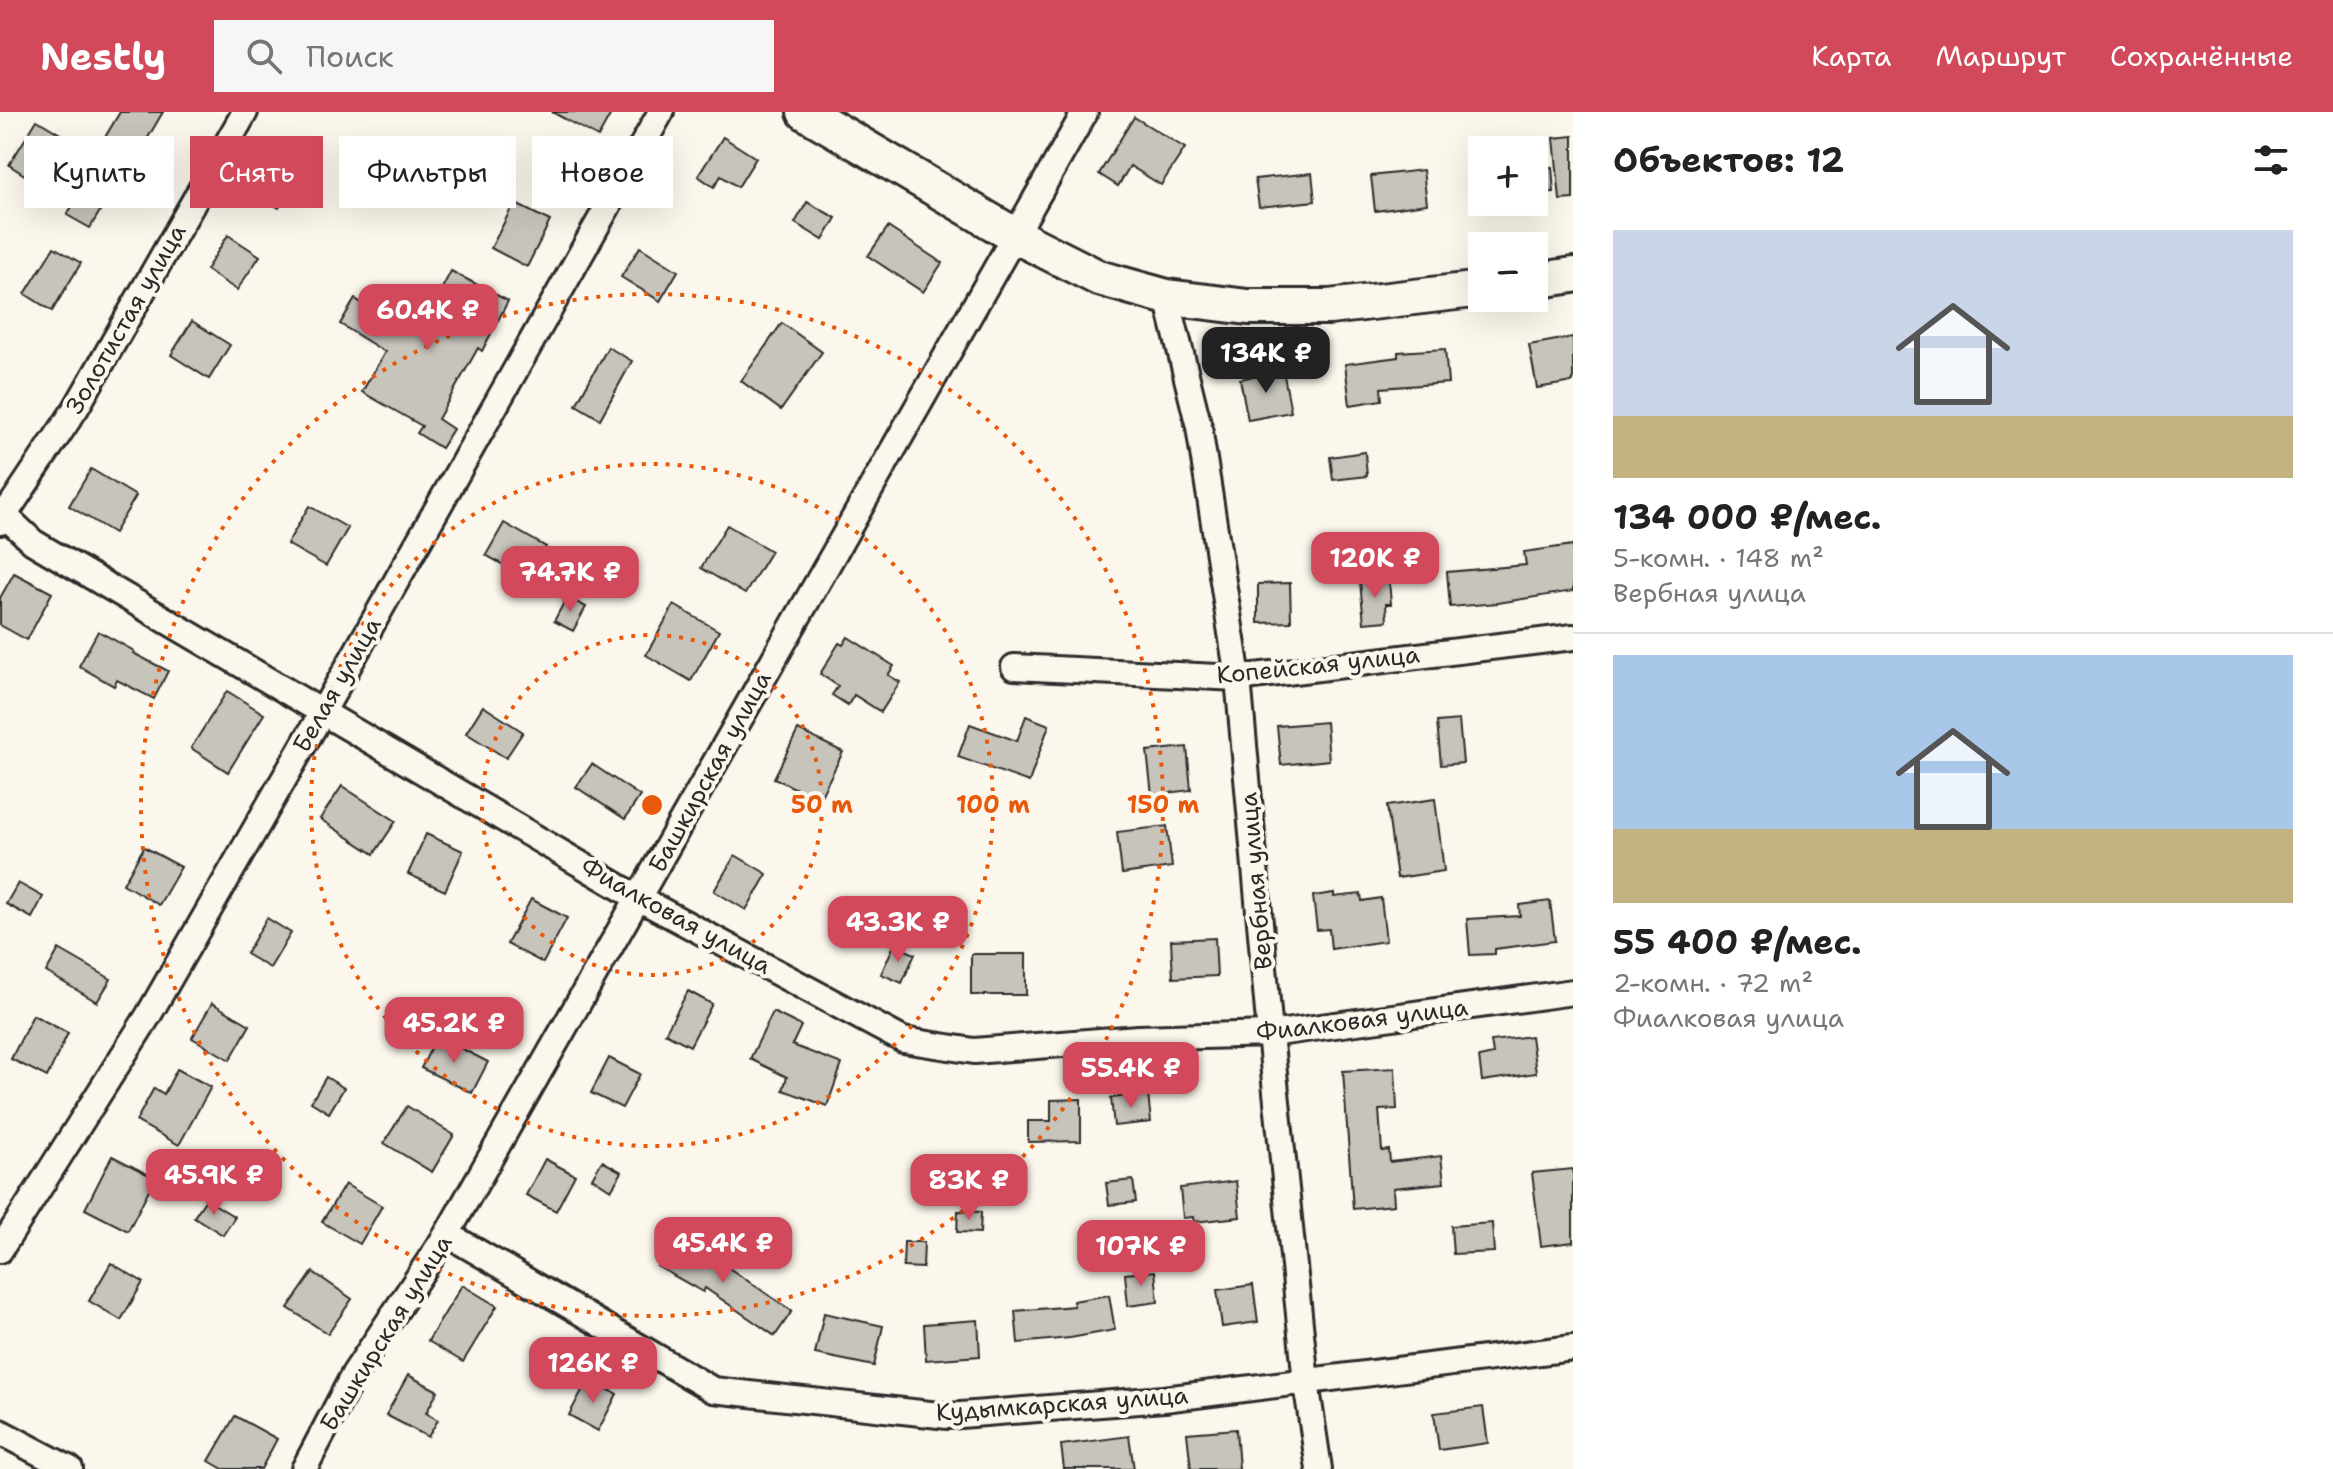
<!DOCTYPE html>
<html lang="ru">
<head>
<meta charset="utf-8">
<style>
	:root { --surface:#fff; --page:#f6f6f6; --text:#222; --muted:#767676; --line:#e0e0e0; --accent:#d1495b }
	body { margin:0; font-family:"Shantell Sans",sans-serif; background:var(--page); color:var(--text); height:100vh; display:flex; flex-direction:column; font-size:30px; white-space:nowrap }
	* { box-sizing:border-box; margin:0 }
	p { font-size:26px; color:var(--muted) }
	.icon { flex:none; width:44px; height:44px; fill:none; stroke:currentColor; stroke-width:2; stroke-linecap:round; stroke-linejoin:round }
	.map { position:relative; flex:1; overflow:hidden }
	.panel { display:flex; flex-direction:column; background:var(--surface); width:760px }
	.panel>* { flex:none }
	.hud { position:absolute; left:24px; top:24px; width:760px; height:72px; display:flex; gap:16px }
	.tools { position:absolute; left:1468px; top:24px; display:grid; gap:16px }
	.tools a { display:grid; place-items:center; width:80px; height:80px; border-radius:0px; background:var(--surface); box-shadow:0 8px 32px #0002; font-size:40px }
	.price { position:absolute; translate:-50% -68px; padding:0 18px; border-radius:16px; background:var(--accent); color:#fff; font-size:26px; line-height:52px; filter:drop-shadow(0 2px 4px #0008) }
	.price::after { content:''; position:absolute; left:50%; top:48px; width:24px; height:18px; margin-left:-12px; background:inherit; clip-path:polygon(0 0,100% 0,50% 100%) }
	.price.current { background:#222; color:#fff }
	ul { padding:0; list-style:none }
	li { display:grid; align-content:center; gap:16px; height:424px; padding:0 40px }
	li+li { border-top:2px solid var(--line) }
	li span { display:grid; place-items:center; height:248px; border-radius:0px; color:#555 }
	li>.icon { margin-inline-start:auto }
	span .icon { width:144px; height:144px; fill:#fffc; stroke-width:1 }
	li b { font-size:34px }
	h2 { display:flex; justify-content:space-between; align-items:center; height:96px; padding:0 40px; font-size:34px }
	.tag { padding:0 28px; border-radius:0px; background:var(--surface); box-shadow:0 8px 32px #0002; font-size:28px; line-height:72px }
	.tag.current { background:var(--accent); color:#fff }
	header { display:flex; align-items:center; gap:48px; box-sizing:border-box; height:112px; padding:0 40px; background:var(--accent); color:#fff }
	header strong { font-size:38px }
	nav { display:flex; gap:44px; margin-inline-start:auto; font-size:28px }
	.search { width:560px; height:72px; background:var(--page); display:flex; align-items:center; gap:20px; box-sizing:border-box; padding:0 28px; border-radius:0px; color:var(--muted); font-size:30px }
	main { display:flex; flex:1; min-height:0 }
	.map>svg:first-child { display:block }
	.building { fill:#c7c4bc; stroke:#2b2b2b; stroke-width:2 }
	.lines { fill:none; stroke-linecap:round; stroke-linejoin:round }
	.street-casing { stroke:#2b2b2b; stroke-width:30 }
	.secondary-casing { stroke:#2b2b2b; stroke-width:40 }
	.street { stroke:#fbf7ec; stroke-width:24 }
	.secondary { stroke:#fbf7ec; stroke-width:34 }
	.ring { fill:none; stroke:#e8590c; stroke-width:4; stroke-dasharray:4 8 }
	.labels { text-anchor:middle; stroke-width:8; stroke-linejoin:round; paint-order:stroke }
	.street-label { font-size:24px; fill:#2b2b2b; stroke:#fbf7ec }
	.centre { fill:#e8590c; stroke:#fbf7ec; stroke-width:4 }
	.ring-label { font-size:24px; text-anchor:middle; font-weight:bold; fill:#e8590c; stroke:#fbf7ec; stroke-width:8; stroke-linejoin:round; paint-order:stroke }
</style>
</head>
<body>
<header>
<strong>Nestly</strong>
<div class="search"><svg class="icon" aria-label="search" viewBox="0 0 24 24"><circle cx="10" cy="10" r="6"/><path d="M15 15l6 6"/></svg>Поиск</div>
<nav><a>Карта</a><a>Маршрут</a><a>Сохранённые</a></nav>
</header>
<main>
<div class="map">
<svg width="1573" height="1357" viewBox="0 0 1573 1357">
	<rect width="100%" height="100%" fill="#fbf7ec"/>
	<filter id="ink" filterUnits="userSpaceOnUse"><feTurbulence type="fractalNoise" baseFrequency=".0125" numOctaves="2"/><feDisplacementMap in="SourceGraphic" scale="16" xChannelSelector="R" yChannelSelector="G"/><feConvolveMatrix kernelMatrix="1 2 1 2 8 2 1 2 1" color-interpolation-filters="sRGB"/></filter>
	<g filter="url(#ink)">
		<g class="building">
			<polygon points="120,0 163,0 136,46 104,27"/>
			<polygon points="552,0 612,0 598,25"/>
			<polygon points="1134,5 1185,36 1161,73 1130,54 1118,74 1099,62"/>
			<polygon points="37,8 62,23 34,69 9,53"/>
			<polygon points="1573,24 1573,87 1560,88 1554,26"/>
			<polygon points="723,25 756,46 738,75 721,64 714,75 698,64"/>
			<polygon points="278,41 303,56 279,96 254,82"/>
			<polygon points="1552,55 1554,80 1534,81 1534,56"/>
			<polygon points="1423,58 1427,92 1375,99 1371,64"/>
			<polygon points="1312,61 1315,89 1259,95 1255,67"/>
			<polygon points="86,70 109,84 90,116 67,103"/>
			<polygon points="807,90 836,106 823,128 795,111"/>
			<polygon points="514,91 550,109 527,155 491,136"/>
			<polygon points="888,115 942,151 923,180 868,144"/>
			<polygon points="228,123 260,144 237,178 206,158"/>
			<polygon points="54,135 81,151 52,199 25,182"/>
			<polygon points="640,135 678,159 660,189 621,165"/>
			<polygon points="451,159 508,189 482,239 478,236 438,307 453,317 441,336 417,321 422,314 362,280 385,240 340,212 355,187 399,214 401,212 418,222"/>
			<polygon points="192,209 230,233 209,267 171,243"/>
			<polygon points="782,211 822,240 781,298 741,269"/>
			<polygon points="1573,225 1573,270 1537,276 1529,233"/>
			<polygon points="608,235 632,249 600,307 576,293"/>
			<polygon points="1445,237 1448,271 1381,276 1382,288 1350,293 1345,252 1398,245 1398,240"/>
			<polygon points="1283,258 1291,300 1248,308 1240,267"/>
			<polygon points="1365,340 1367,364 1333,368 1330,345"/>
			<polygon points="91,357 136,384 114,421 69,394"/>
			<polygon points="309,394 348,416 326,454 287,432"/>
			<polygon points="504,411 546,435 528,467 486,443"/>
			<polygon points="727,413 771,439 745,482 701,456"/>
			<polygon points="1573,433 1573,479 1498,491 1450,495 1447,460 1526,453 1524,440"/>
			<polygon points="14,461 52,481 27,528 0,513 0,486"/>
			<polygon points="1389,468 1391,492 1386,492 1387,509 1364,511 1360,470"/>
			<polygon points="1290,471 1291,510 1258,511 1258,472"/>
			<polygon points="567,485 586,495 573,519 554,509"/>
			<polygon points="674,493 719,519 691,569 646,543"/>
			<polygon points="98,519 134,539 133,541 168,559 154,587 117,568 114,574 79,554"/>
			<polygon points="848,525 894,554 888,563 900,570 881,600 854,583 848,593 832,583 838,574 820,562 839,531 843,533"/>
			<polygon points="227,579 264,602 228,660 191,636"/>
			<polygon points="483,594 523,620 506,646 466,621"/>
			<polygon points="1026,604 1049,613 1029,670 958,645 970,612 1017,629"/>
			<polygon points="1459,608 1463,651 1441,653 1437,610"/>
			<polygon points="1326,610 1329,648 1281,653 1277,614"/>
			<polygon points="798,618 843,640 819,688 774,666"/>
			<polygon points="1187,635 1191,678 1152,683 1147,639"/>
			<polygon points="592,652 640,684 625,707 576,675"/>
			<polygon points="342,674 396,709 374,742 320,707"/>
			<polygon points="1435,687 1444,759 1397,766 1387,694"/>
			<polygon points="1167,714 1172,755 1122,762 1117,720"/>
			<polygon points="426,722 463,739 445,779 408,762"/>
			<polygon points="144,735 181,755 159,793 123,772"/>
			<polygon points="735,743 767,762 746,798 714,779"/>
			<polygon points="18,771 43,785 32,806 6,792"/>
			<polygon points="1334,781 1334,785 1361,782 1362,789 1381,786 1386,829 1331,837 1329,817 1317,818 1313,784"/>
			<polygon points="531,787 567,806 543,851 507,832"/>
			<polygon points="1550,789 1555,829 1495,837 1495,842 1470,843 1467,807 1520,804 1519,793"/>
			<polygon points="267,806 291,821 270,856 246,842"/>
			<polygon points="1215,826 1217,864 1173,866 1171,828"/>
			<polygon points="894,833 915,842 902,871 881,862"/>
			<polygon points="59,837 111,867 97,890 46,860"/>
			<rect x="971" y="842" width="55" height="41"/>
			<polygon points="688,879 712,892 690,934 665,921"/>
			<polygon points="212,891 250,913 230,948 192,926"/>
			<polygon points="773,900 801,914 792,933 842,952 827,994 783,978 787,965 750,947"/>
			<polygon points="33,903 68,921 47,965 11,947"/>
			<polygon points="437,924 488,950 472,981 421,956"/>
			<polygon points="1531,924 1536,961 1482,969 1479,945 1493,942 1491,929"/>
			<polygon points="609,946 640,962 622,996 591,981"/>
			<polygon points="1395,956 1397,997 1379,998 1382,1039 1389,1038 1390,1050 1441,1044 1444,1071 1393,1076 1394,1093 1353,1097 1343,959"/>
			<polygon points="177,957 211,975 179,1033 136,1009 154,976 164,982"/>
			<polygon points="326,965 344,976 329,1001 311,990"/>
			<polygon points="1148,982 1151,1010 1114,1014 1111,986"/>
			<polygon points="1081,987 1081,1029 1028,1030 1028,1009 1051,1009 1051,988"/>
			<polygon points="407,994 454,1023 432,1060 384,1031"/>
			<polygon points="112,1044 155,1066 128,1119 85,1097"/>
			<polygon points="545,1047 575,1063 556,1099 526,1083"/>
			<polygon points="602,1049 622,1060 611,1078 592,1066"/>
			<polygon points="1573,1057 1573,1130 1541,1134 1532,1061"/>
			<polygon points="1133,1068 1136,1090 1109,1093 1106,1071"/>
			<polygon points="1236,1069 1240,1105 1194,1110 1193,1105 1183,1106 1180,1076"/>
			<polygon points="345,1072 382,1094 360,1132 322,1110"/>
			<polygon points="206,1087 235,1105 223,1123 194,1105"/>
			<polygon points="958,1099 981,1100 980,1121 957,1120"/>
			<polygon points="1492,1111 1494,1140 1453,1142 1451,1114"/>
			<polygon points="674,1124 720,1150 792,1199 775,1224 705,1176 703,1180 657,1154"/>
			<polygon points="904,1130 924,1130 923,1156 903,1155"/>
			<polygon points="111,1151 143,1170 121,1208 89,1189"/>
			<polygon points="1155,1159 1158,1190 1128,1194 1125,1162"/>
			<polygon points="313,1160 352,1187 328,1222 288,1196"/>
			<polygon points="462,1173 497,1194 463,1250 428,1229"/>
			<polygon points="1253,1173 1258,1210 1222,1215 1217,1178"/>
			<polygon points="1109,1183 1115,1218 1070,1226 1018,1231 1015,1199 1074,1194 1073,1189"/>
			<polygon points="824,1201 883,1214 874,1254 815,1242"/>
			<polygon points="978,1208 980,1244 926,1248 924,1212"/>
			<polygon points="408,1263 438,1279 426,1301 438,1308 428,1325 386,1303"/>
			<polygon points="588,1267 617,1282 598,1319 569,1303"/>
			<polygon points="1483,1295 1488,1331 1439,1338 1434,1301"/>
			<polygon points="235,1304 277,1327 261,1357 223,1357 209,1349"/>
			<polygon points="1236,1317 1239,1357 1191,1357 1187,1321"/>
			<polygon points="1129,1324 1134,1357 1064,1357 1061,1333"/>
		</g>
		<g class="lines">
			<g class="street-casing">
				<g id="street">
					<polyline points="1167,185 1199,315 1238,566 1270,922 1306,1270 1319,1357"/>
					<polyline points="0,399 33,430 638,786 903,928 974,939 1138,926 1270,922 1573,880"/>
					<polyline points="0,410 76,296 245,0"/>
					<polyline points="1014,555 1238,566 1573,525"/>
					<polyline points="447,1122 713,1278 948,1304 1164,1287 1573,1236"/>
					<polyline points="0,1138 148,904 323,599 661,0"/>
					<polyline points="0,1320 70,1357"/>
					<polyline points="304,1357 354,1262 447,1122 1085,0"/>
				</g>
			</g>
			<g class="secondary-casing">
				<g id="secondary">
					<polyline points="805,0 1014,123 1099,166 1167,185 1248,195 1329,195 1482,177"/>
					<polyline points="1534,169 1573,163"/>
				</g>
			</g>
			<use href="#street" class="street"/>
			<use href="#secondary" class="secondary"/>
		</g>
	</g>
	<g class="ring">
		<circle cx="652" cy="693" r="170"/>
		<circle cx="652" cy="693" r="341"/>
		<circle cx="652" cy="693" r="511"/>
	</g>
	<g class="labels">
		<g class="street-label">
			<text transform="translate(126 207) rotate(-60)" y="8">Золотистая улица</text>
			<text transform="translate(1318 553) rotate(-6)" y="8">Копейская улица</text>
			<text transform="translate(337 573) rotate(-60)" y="8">Белая улица</text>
			<text transform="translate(710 660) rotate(-61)" y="8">Башкирская улица</text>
			<text transform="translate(1256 769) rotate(-95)" y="8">Вербная улица</text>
			<text transform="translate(676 804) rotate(29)" y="8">Фиалковая улица</text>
			<text transform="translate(1362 908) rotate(-7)" y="8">Фиалковая улица</text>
			<text transform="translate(386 1221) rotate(-58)" y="8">Башкирская улица</text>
			<text transform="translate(1062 1292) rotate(-4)" y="8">Кудымкарская улица</text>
		</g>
	</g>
	<circle cx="652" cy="693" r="12" class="centre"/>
	<g class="ring-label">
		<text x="822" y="701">50 m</text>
		<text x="993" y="701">100 m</text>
		<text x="1163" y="701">150 m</text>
	</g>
</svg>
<div class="tools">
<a>+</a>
<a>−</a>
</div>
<b class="price" style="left:428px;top:240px">60.4K ₽</b>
<b class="price current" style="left:1266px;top:283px">134K ₽</b>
<b class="price" style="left:1375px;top:488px">120K ₽</b>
<b class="price" style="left:570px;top:502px">74.7K ₽</b>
<b class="price" style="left:898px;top:852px">43.3K ₽</b>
<b class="price" style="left:454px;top:953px">45.2K ₽</b>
<b class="price" style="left:1131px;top:998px">55.4K ₽</b>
<b class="price" style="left:214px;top:1105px">45.9K ₽</b>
<b class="price" style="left:969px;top:1110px">83K ₽</b>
<b class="price" style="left:723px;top:1173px">45.4K ₽</b>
<b class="price" style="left:1141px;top:1176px">107K ₽</b>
<b class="price" style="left:593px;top:1293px">126K ₽</b>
<div class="hud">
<a class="tag">Купить</a>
<a class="tag current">Снять</a>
<a class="tag">Фильтры</a>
<a class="tag">Новое</a>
</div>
</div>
<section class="panel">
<h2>Объектов: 12<svg class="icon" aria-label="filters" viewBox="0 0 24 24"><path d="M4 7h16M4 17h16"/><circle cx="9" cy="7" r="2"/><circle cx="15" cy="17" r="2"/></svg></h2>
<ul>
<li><span style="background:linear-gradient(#c9d6e8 75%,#c2b280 0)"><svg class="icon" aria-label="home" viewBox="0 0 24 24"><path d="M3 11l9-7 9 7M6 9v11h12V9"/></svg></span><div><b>134 000 ₽/мес.</b><p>5-комн. · 148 m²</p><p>Вербная улица</p></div></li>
<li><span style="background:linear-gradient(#a9c7e8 70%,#c2b280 0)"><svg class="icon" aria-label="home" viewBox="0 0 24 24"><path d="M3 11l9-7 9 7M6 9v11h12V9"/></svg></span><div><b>55 400 ₽/мес.</b><p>2-комн. · 72 m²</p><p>Фиалковая улица</p></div></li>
</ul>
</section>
</main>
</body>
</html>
